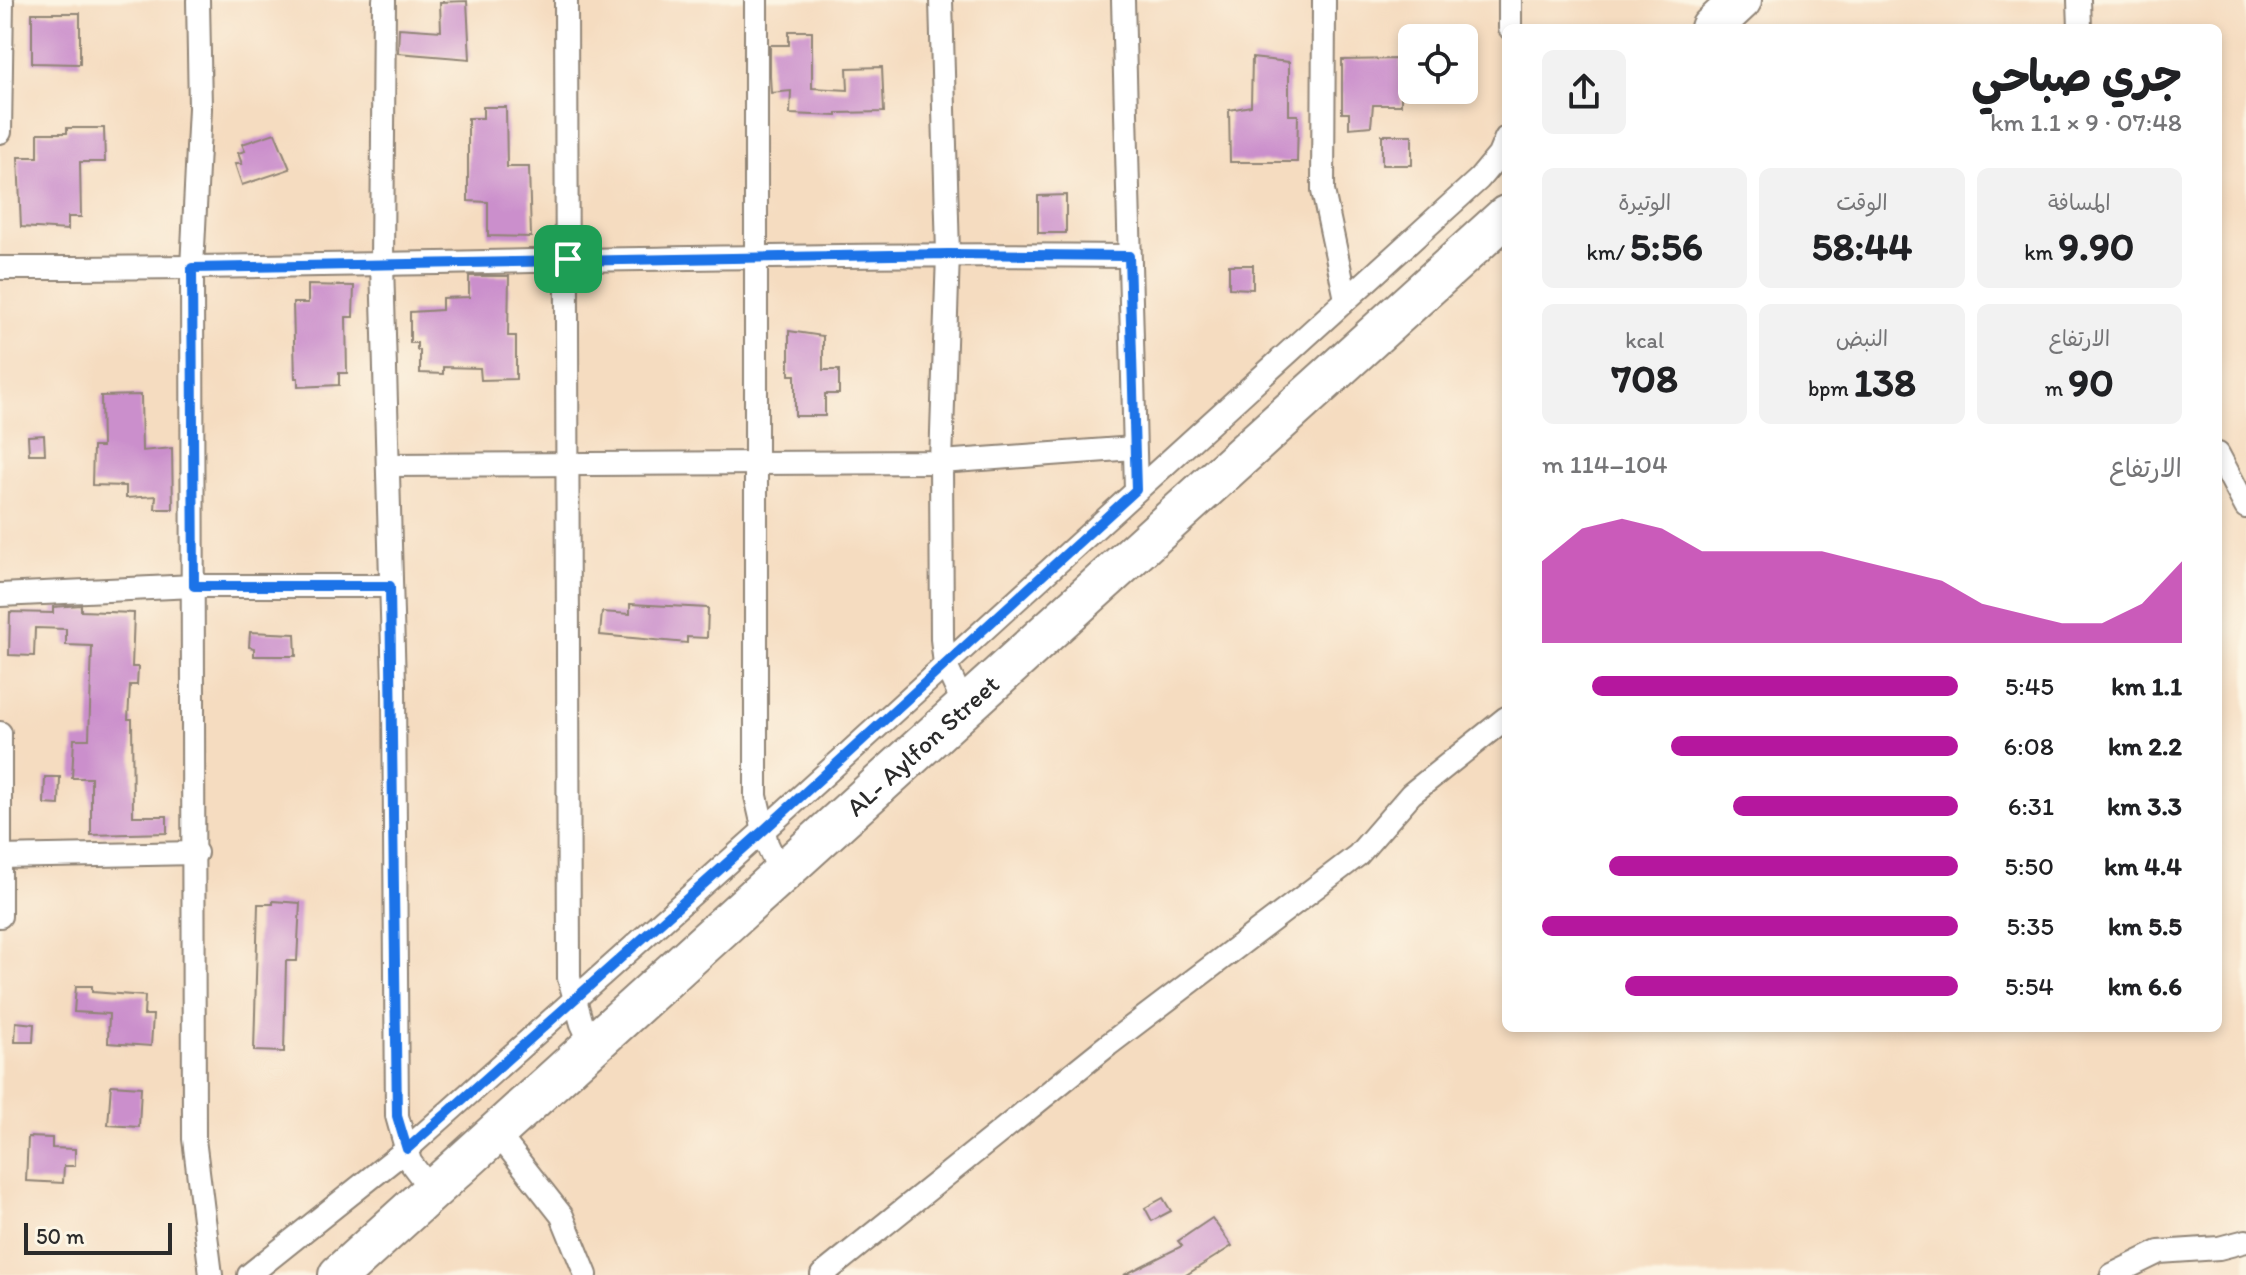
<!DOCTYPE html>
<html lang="ar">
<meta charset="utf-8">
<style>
:root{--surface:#fff;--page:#f2f2f2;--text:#202124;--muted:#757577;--accent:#b5179e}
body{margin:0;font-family:Itim,"Playpen Sans Arabic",sans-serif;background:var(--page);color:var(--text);direction:rtl;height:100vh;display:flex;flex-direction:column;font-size:30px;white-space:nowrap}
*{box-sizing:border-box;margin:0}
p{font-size:26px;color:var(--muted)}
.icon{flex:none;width:44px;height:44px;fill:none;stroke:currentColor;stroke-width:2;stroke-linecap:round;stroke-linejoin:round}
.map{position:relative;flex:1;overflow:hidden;direction:ltr}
.details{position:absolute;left:1502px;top:24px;width:720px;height:1008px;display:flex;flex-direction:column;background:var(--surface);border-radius:12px;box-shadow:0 4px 12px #0003;direction:rtl}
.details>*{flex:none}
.buttons{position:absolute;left:1398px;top:24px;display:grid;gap:16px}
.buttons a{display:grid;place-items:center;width:80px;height:80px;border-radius:12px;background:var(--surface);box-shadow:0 4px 12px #0003;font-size:40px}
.scale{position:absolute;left:24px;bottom:20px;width:148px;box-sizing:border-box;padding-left:8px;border:4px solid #2b2b2b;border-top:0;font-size:22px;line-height:28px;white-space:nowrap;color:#2b2b2b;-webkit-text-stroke:6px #fcf5e5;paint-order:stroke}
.pin{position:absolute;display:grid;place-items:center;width:68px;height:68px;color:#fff;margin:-34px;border-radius:16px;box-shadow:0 4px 12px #0006}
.round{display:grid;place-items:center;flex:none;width:84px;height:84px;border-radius:12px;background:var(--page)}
.headline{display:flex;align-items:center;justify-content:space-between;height:136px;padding:0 40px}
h1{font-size:44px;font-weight:700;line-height:60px}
.metrics{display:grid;grid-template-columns:repeat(3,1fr);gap:12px;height:136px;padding:8px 40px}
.metrics div{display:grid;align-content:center;border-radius:12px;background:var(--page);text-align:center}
.metrics b{font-size:40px;font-weight:700}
.metrics small{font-size:22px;font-weight:400}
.metrics p{font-size:22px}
.chart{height:224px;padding:16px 40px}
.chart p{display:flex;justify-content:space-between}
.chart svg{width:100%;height:144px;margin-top:8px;fill:var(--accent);opacity:.7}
ul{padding:0 40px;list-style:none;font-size:26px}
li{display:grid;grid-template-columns:128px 96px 1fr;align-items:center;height:60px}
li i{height:20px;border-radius:10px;background:var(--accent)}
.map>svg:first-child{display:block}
</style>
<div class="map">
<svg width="2246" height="1275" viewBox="0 0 2246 1275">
<rect width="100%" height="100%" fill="#fcf5e5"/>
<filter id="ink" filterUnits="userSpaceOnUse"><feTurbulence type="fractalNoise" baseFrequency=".0125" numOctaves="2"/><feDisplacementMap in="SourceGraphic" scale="16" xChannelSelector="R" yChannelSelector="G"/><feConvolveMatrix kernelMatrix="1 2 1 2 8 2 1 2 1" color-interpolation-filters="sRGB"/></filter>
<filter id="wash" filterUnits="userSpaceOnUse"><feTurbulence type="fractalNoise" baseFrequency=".006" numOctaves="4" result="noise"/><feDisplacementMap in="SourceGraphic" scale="32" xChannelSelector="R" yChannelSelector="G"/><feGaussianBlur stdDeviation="1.8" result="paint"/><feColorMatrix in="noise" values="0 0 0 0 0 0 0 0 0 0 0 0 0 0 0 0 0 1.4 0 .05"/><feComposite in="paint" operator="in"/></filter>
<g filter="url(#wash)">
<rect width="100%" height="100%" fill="#f5dcc0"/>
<g id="blocks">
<g fill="#cb8fcc">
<polygon points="467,1 470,59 398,53 399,28 441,31 440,2"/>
<polygon points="32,13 80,13 80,64 32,63"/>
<polygon points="789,31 812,31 812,88 848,90 847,68 882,67 884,112 837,113 837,116 790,114 791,91 771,93 770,76 770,45 789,45"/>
<polygon points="1252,58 1289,62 1289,115 1298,115 1297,162 1230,162 1229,110 1251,106"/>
<polygon points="1401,59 1401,105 1373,105 1371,126 1349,128 1349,113 1342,113 1342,60"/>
<polygon points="483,107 506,107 507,167 529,167 531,237 488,236 488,202 468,201 468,118 483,118"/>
<polygon points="67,128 104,128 105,162 80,162 81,217 68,217 68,230 21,227 18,157 38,157 38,133 67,133"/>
<polygon points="275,133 290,169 242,185 235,164 242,164 238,153 245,151 242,144"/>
<rect x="1382" y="135" width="30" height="30"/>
<polygon points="1066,195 1066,233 1038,233 1038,196"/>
<polygon points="1229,265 1253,265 1253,289 1229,288"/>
<polygon points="469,276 509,276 508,336 516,336 516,379 481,380 480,368 443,367 443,374 420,373 420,350 417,350 417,343 410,343 410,312 442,310 442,298 469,297"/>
<polygon points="308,285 354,286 353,317 346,317 347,373 339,373 339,385 298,387 298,378 295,378 293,303 308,303"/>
<polygon points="789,331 823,336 823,370 839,370 839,394 825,394 825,416 795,416 795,375 789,375"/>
<polygon points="141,395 142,451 172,448 173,509 155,509 156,496 126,498 126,486 92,485 93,447 102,447 101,396"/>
<polygon points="44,435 45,454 29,454 28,436"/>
<polygon points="630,604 708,608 707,638 687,637 687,643 600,635 602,612 630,614"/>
<polygon points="81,605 81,611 134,613 132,667 138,667 137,685 130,685 128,719 132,719 133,816 167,816 167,833 91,835 91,778 72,778 74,739 89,739 92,646 66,645 66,629 35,628 34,656 9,655 10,612 53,613 53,607"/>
<polygon points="250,632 295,634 296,656 254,656 254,648 249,647"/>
<polygon points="45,777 60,777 59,805 44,804"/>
<polygon points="273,901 300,903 297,961 286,961 284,1052 254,1051 258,904 273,904"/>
<polygon points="76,986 92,986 92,992 145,996 144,1015 153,1015 151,1046 108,1043 109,1014 74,1012"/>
<polygon points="16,1022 34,1024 33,1042 15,1042"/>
<polygon points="111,1085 141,1087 139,1127 108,1125"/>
<polygon points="28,1137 52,1138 52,1148 75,1149 75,1166 64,1166 63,1183 26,1181"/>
<polygon points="1163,1198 1171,1211 1152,1221 1145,1208"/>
<polygon points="1212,1218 1232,1246 1218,1255 1186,1275 1124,1275 1182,1246 1178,1241"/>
</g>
</g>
</g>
<g filter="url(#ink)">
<use href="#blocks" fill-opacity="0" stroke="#908476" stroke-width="2"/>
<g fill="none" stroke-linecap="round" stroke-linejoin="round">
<defs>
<g id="street">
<polyline points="198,0 200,108 192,268 194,1139 211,1275"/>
<polyline points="384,0 382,264 394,684 397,1116 410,1162 432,1191"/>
<polyline points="566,0 569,978 582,1024 592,1045"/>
<polyline points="756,0 756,796 767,844 781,874"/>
<polyline points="941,0 948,254 941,462 942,639 945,664 965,707"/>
<polyline points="1123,0 1136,490"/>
<polyline points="1324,0 1323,191 1346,299"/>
<polyline points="1510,0 1510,28"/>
<polyline points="2079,0 2080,28"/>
<polyline points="0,132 2,0"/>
<path d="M0 268C377 269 753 251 1129 256"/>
<polyline points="2218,454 2246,507"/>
<polyline points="388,465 941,462 1134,448"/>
<polyline points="0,595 194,586 390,586"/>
<polyline points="0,733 0,916"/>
<polyline points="0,857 196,853"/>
<polyline points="497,1133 562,1216 586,1275"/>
<polyline points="249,1275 407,1149 764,830 1479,179 1499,155 1506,138"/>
<polyline points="822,1275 1108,1045 1358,855 1411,794 1506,718"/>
<polyline points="2112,1275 2159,1252 2219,1248 2246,1241"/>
</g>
<g id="highway">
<polyline points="1711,28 1741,0"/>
<path id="s1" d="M339 1275 1506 216"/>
</g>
</defs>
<use href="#street" stroke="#908476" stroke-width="26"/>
<use href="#highway" stroke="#908476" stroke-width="44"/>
<use href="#street" stroke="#fff" stroke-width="22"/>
<use href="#highway" stroke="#fff" stroke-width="40"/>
</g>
</g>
<g fill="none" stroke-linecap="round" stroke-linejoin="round" filter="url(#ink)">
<defs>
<polygon id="route" points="948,254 1129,256 1136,490 764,830 407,1149 397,1116 390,586 194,586 192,268"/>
</defs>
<use href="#route" stroke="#fff" stroke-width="16"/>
<use href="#route" stroke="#1a73e8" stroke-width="10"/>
</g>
<g text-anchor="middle" stroke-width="8" stroke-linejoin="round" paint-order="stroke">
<g font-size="26" fill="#2b2b2b" stroke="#fcf5e5">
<text dy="9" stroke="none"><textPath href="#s1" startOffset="788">AL- Aylfon Street</textPath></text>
</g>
</g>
</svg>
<div class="buttons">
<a><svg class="icon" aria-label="locate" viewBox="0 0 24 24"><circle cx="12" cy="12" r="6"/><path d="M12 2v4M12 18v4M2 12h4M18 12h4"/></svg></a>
</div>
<div class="scale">50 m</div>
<div class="pin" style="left:568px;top:259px;background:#1e9e55"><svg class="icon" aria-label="arrive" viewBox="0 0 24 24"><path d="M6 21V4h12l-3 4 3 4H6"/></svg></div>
<section class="details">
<div class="headline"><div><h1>جري صباحي</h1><p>07:48 · 9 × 1.1 km</p></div><a class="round"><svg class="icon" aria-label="share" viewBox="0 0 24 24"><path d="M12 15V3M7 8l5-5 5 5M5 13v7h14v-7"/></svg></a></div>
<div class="metrics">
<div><p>المسافة</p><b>9.90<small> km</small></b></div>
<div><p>الوقت</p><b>58:44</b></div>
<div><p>الوتيرة</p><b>5:56<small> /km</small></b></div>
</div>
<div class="metrics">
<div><p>الارتفاع</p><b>90<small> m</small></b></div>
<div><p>النبض</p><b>138<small> bpm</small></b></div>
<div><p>kcal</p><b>708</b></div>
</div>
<div class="chart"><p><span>الارتفاع</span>104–114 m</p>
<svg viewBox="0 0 160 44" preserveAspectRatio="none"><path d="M0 44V19L10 9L20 6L30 9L40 16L50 16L60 16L70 16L80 19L90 22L100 25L110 32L120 35L130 38L140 38L150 32L160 19V44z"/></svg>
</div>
<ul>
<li><b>1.1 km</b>5:45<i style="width:88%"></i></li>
<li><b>2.2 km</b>6:08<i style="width:69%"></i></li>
<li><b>3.3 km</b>6:31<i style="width:54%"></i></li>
<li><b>4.4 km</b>5:50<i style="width:84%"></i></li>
<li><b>5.5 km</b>5:35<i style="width:100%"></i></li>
<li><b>6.6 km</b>5:54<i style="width:80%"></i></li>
</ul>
</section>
</div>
